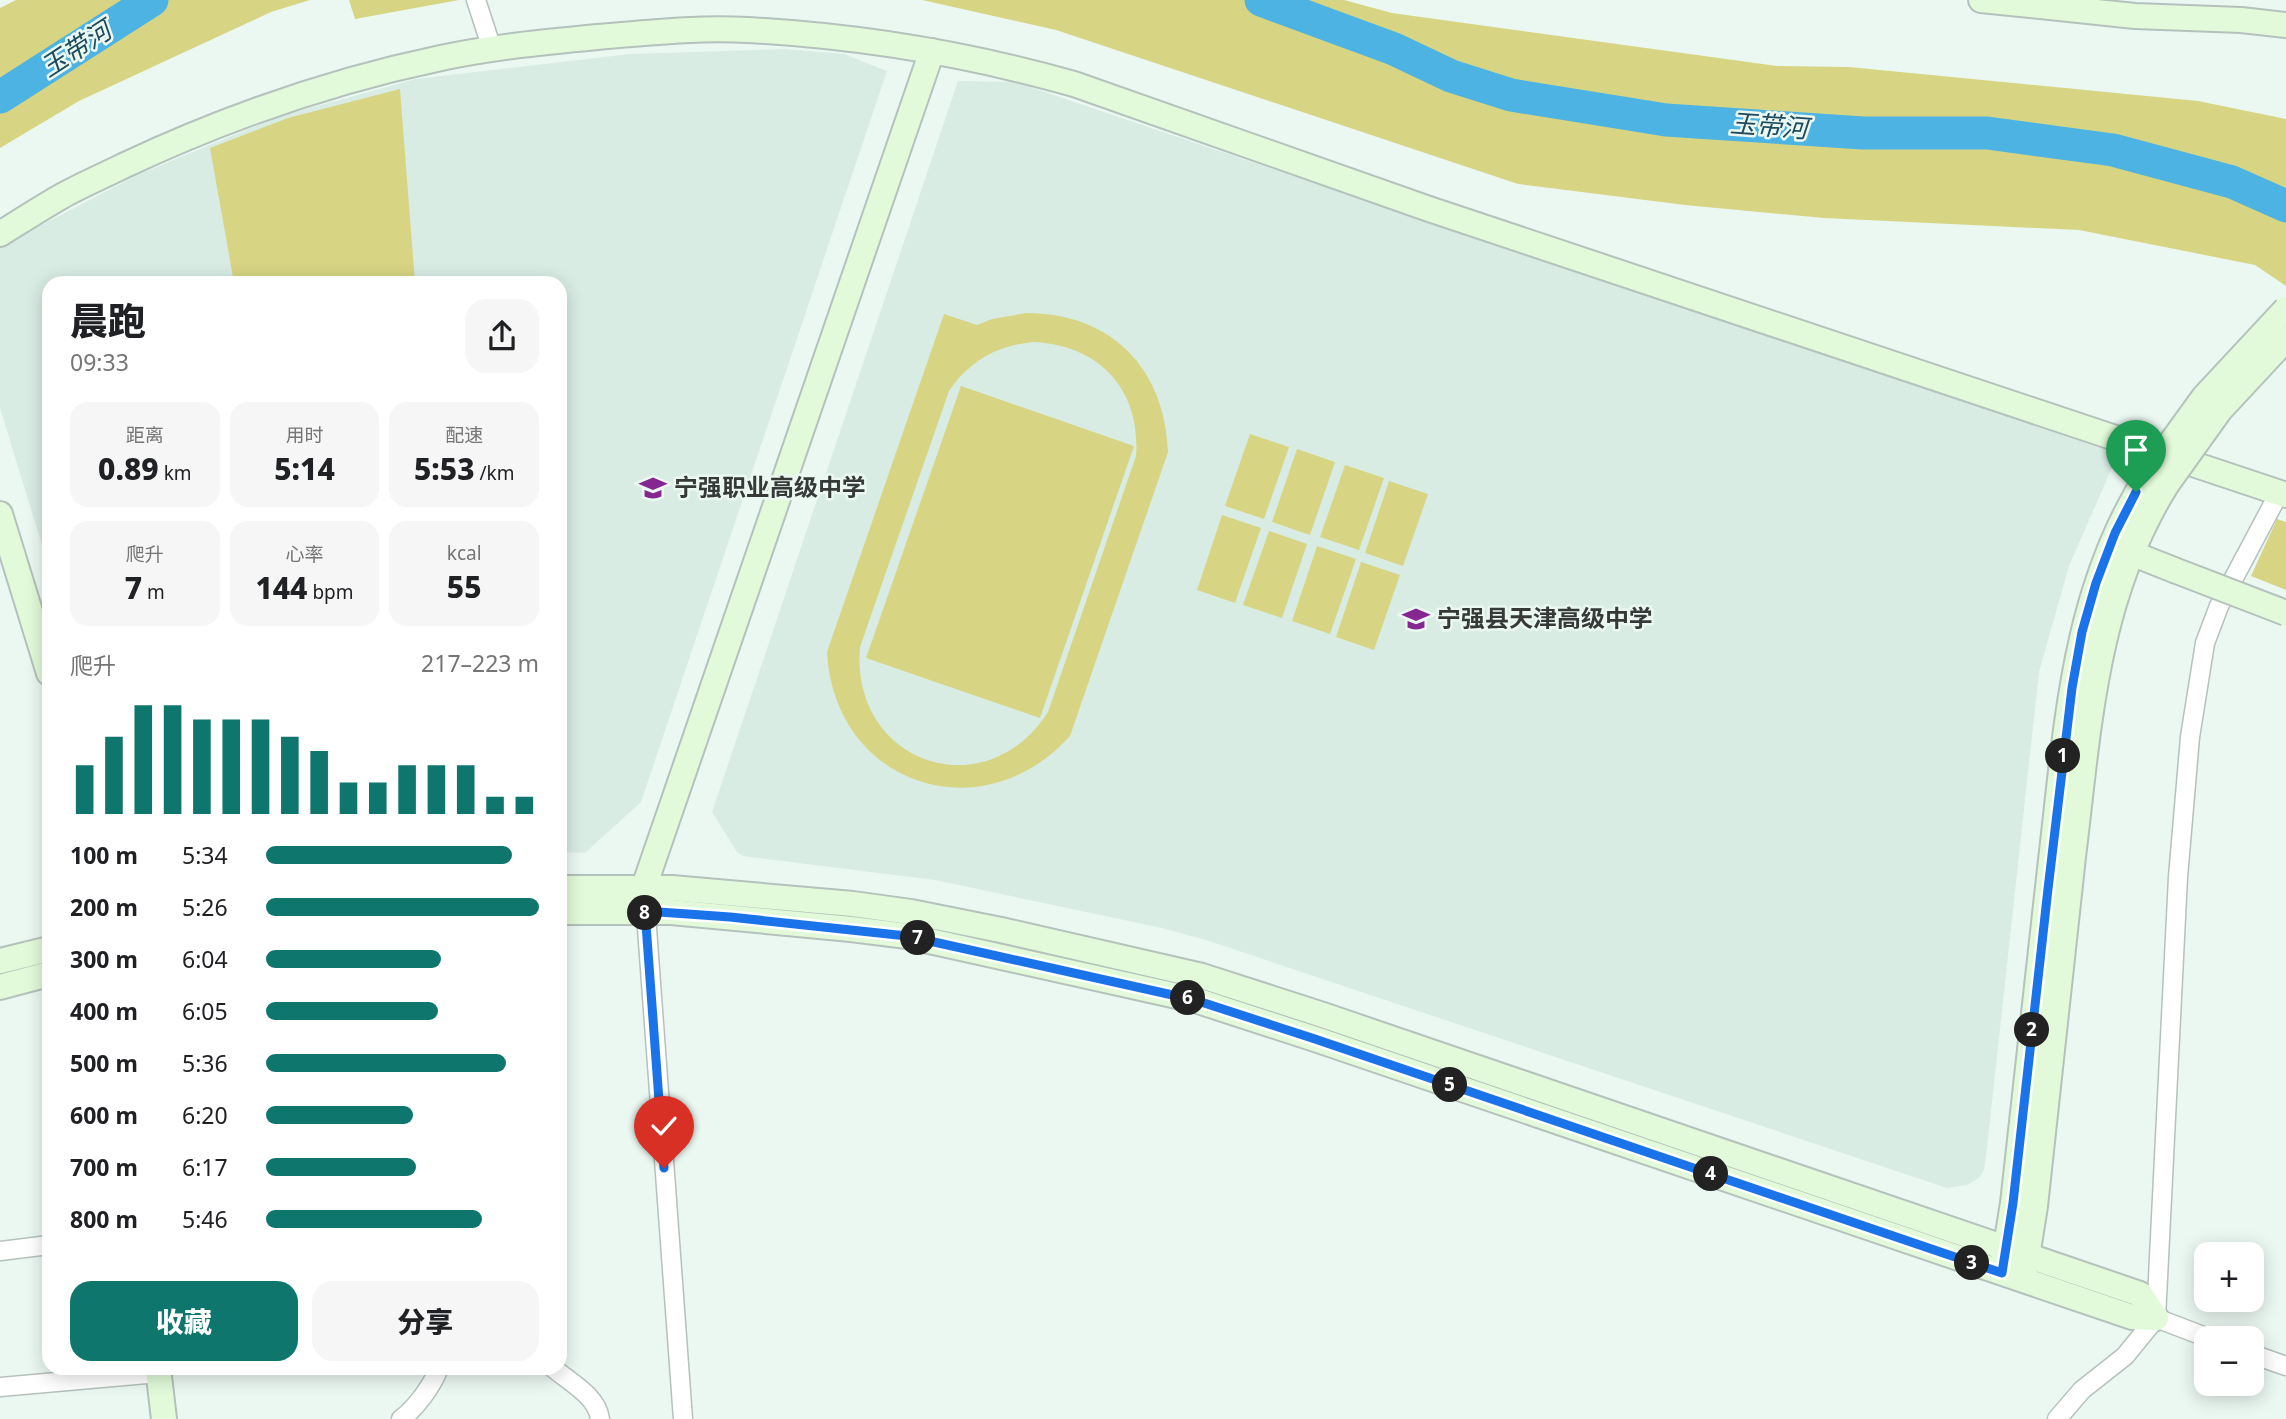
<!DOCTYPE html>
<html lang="zh">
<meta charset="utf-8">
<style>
:root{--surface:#fff;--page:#f6f6f6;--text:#202124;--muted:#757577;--accent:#0f766e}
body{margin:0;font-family:"Noto Sans","Noto Sans SC",sans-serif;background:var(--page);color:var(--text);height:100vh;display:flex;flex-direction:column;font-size:26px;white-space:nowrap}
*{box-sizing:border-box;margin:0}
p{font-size:23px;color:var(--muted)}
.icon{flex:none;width:38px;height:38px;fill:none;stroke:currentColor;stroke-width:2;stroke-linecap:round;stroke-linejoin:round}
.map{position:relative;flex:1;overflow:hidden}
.panel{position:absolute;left:42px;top:276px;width:525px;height:1099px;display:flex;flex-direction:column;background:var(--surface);border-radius:21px;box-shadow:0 4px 18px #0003}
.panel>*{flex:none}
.buttons{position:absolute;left:2194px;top:1242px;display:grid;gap:14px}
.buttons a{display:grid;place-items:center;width:70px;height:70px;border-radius:14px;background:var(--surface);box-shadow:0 4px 18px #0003;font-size:35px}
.pin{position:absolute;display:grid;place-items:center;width:60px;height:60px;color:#fff;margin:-72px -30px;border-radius:50% 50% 50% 0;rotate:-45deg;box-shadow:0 0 7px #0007}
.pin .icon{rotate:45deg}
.km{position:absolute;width:35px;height:35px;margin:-18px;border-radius:50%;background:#222;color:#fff;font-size:19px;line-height:35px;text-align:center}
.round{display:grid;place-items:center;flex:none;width:74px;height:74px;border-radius:21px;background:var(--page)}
.headline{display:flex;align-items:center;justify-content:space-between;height:119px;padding:0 28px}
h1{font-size:38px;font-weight:800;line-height:52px}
.stats{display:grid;grid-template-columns:repeat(3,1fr);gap:10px;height:119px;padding:7px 28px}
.stats div{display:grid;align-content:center;border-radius:18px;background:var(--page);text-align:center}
.stats b{font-size:30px;font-weight:800}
.stats small{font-size:19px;font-weight:400}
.stats p{font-size:19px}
.chart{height:196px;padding:14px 28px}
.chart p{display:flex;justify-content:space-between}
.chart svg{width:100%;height:126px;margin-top:7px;stroke:var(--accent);stroke-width:6}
.primary-button{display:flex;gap:14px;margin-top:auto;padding:14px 28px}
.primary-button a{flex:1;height:80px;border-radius:21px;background:var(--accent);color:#fff;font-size:28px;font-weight:800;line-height:80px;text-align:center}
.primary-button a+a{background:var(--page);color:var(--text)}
ul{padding:0 28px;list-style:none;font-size:23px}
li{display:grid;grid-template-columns:112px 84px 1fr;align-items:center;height:52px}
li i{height:18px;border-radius:9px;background:var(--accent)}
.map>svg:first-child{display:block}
</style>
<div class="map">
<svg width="2286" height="1419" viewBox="0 0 2286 1419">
<rect width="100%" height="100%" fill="#ebf8f2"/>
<g fill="#d8ece4">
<polygon points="785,49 844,54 887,71 641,802 585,853 560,852 560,284 49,284 49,568 0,408 0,247 135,176 277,117 416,79 630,54"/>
<polygon points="958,81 1015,82 2118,454 2069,566 2039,672 1987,1148 1984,1170 1979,1178 1967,1185 1947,1188 1206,940 1162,928 935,880 743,856 737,852 712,812"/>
</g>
<g fill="#d7d583" fill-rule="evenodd">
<polygon points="16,0 310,0 271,12 79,101 0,148 0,8"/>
<polygon points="349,0 459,0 355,19"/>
<polygon points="922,0 1344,0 1392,13 1777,66 1849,67 2198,101 2286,119 2286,286 2255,265 2079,230 1824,218 1685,205 1518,184 1056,30"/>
<polygon points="400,89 415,283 234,283 210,148 288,118"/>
<path d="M1026 313C1111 313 1165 368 1168 452L1070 736C982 834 834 785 827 652L944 314 977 325 992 319ZM1033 342C1099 345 1141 389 1136 456L1048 712C985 810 850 763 860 647L949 391C970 361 996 346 1033 342Z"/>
<polygon points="961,386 1134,446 1040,718 866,658"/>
<polygon points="1250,434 1289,447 1264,519 1225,506"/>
<polygon points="1297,449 1335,462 1310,535 1272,522"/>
<polygon points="1345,465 1384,478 1359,550 1320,537"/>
<polygon points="1389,481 1428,494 1403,566 1365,553"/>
<polygon points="1222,515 1261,528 1235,603 1197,590"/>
<polygon points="2277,519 2286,522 2286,590 2251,576"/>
<polygon points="1269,531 1307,544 1282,618 1243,605"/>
<polygon points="1317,546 1356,559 1330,634 1292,621"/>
<polygon points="1361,562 1400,575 1374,650 1336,637"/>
</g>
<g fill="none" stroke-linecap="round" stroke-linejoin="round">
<g stroke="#4cb3e2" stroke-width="33">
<polyline points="1261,0 1394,49 1451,76 1511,95 1666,120 1863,133 1987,133 2113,150 2232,182 2286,206"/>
<polyline points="0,97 152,0"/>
</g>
<defs>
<g id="street">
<polyline points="476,0 492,49"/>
<polyline points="645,901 683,1419"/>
<polyline points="0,1251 49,1245"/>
<polyline points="2156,1318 2211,1339"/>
<polyline points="2252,1354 2286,1366"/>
<path d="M553 1368C570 1382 597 1396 600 1419"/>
<polyline points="0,1387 158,1373"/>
<path d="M401 1419C416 1408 432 1386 439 1368"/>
<polyline points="2057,1419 2082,1390 2125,1356 2156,1318 2178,877 2190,737 2205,643 2219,606 2279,493"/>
</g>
<g id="secondary">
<polyline points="1981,0 2135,16 2241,20 2286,25"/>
<path d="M0 234C21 221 41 208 62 196 82 185 103 176 123 166 225 118 331 81 441 58 492 47 545 42 597 37 646 33 698 27 748 30 859 36 968 54 1074 84L1429 209 2286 495"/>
<polyline points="0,514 49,673"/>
<polyline points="2131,553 2174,570"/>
<polyline points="644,887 932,51"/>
<polyline points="560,888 672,888 853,904 911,912 1001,930 1202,976 1323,1015 2140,1294 2156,1318"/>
<polyline points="560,912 671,912 851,929 907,936 1195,1000 1315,1039 2132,1317 2156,1318"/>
<polyline points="0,961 49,949"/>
<polyline points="0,987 49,974"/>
<path d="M2003 1265 2013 1203C2026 1089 2038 974 2051 860 2067 724 2073 591 2149 473"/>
<path d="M2025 1269 2035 1206C2048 1090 2060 973 2073 857 2089 727 2095 599 2167 484"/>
<polyline points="158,1368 164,1419"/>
</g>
</defs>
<use href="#street" stroke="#b5c1bc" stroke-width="21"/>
<use href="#secondary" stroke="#b5c1bc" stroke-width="28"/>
<use href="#street" stroke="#fff" stroke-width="18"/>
<use href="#secondary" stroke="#e2fad9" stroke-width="24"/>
<defs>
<g id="secondary-bridge">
<polyline points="2149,473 2204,397 2286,309"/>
<polyline points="2167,484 2220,410 2286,339"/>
<polyline points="2174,570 2286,613"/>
</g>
</defs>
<use href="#secondary-bridge" stroke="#b5c1bc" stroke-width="28" stroke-linecap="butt"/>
<use href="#secondary-bridge" stroke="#e2fad9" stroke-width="24"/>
</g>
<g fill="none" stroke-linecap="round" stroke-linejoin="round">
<defs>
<polyline id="route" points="664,1168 645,911 730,917 907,936 1195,1000 1315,1039 2002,1273 2013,1203 2048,889 2072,688 2082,632 2096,583 2115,533 2136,492"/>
</defs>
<use href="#route" stroke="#fff" stroke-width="14"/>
<use href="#route" stroke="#1a73e8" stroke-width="9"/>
</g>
<defs>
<symbol id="school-bare" viewBox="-9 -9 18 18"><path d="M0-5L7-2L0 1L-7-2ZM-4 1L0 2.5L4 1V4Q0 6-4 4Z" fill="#862791" stroke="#ebf8f2" stroke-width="2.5" paint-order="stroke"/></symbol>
</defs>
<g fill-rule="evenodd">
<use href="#school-bare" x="634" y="469" width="38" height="38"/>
<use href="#school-bare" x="1397" y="600" width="38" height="38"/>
</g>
<g text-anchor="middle" stroke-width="5" stroke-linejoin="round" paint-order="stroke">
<g font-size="24" font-weight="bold" fill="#353a38" stroke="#ebf8f2" text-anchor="start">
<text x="674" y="496">宁强职业高级中学</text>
<text x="1437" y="627">宁强县天津高级中学</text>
</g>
<g font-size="26" font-style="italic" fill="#1e4a5d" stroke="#ebf8f2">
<text transform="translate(76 49) rotate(-33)" y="9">玉带河</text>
<text transform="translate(1769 126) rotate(4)" y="9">玉带河</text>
</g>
</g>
</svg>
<div class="buttons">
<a>+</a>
<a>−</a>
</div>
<div class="pin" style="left:2136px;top:492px;background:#1e9e55"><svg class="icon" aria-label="arrive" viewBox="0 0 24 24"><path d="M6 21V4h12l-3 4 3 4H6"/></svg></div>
<div class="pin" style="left:664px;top:1168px;background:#d93025"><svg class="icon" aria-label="check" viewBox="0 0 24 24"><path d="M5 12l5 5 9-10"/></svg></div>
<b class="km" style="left:2063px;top:756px">1</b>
<b class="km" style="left:2032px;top:1030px">2</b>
<b class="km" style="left:1972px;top:1263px">3</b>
<b class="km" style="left:1711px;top:1174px">4</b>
<b class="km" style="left:1450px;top:1085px">5</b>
<b class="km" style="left:1188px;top:998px">6</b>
<b class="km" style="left:918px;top:938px">7</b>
<b class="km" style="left:645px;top:913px">8</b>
<section class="panel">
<div class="headline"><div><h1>晨跑</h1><p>09:33</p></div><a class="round"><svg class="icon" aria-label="share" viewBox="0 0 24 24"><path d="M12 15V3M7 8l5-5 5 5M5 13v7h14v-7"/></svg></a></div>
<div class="stats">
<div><p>距离</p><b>0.89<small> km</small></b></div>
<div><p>用时</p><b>5:14</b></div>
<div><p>配速</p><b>5:53<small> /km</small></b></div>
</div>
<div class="stats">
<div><p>爬升</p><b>7<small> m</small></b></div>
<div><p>心率</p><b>144<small> bpm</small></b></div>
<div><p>kcal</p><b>55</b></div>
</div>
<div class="chart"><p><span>爬升</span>217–223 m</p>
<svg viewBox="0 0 160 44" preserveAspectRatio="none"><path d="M5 44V27M15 44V17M25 44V6M35 44V6M45 44V11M55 44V11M65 44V11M75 44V17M85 44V22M95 44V33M105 44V33M115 44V27M125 44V27M135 44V27M145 44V38M155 44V38"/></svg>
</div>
<ul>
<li><b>100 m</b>5:34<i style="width:90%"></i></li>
<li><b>200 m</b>5:26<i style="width:100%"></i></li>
<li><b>300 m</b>6:04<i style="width:64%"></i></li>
<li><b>400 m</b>6:05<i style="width:63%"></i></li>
<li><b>500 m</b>5:36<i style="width:88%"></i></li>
<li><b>600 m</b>6:20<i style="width:54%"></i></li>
<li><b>700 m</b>6:17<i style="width:55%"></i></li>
<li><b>800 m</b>5:46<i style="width:79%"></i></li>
</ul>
<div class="primary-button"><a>收藏</a><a>分享</a></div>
</section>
</div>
